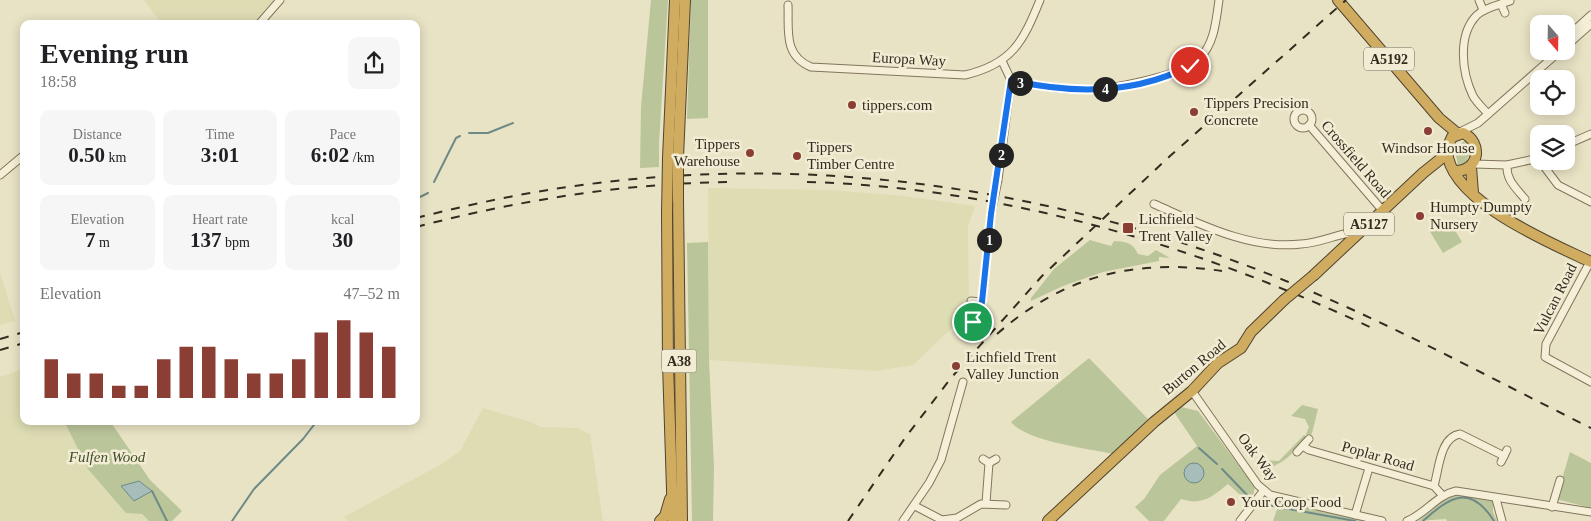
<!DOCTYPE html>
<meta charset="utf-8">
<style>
:root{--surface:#fff;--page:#f6f6f6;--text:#202124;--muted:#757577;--accent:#8a3e34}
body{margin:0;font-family:"Times New Roman",serif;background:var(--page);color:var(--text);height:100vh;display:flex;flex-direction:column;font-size:19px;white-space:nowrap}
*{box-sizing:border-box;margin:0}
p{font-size:16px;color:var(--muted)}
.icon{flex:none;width:28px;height:28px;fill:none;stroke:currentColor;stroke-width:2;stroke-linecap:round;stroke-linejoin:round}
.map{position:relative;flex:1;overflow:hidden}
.drawer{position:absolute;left:20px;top:20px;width:400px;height:405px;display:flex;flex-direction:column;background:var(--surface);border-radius:10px;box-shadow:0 2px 12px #0003}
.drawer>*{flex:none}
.needle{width:32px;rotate:160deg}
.controls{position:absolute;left:1530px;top:15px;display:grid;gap:10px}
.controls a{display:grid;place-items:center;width:45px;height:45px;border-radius:10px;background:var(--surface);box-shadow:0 2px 12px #0003;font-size:25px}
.pin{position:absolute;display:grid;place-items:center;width:42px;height:42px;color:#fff;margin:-21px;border:2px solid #fff;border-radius:50%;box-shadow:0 1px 5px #0007}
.km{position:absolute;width:25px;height:25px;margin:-12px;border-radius:50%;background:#222;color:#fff;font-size:14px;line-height:25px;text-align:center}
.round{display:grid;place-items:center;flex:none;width:52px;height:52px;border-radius:10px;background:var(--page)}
.headline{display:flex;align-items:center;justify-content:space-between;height:85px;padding:0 20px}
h1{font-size:28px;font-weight:800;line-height:38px}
.stats{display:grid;grid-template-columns:repeat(3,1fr);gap:8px;height:85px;padding:5px 20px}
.stats div{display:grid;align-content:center;border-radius:10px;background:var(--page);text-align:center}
.stats b{font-size:21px;font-weight:800}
.stats small{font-size:14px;font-weight:400}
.stats p{font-size:14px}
.chart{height:140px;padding:10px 20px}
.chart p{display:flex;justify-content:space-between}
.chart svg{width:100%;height:90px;margin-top:5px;stroke:var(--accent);stroke-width:6}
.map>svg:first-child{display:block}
</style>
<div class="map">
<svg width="1591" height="521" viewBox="0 0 1591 521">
<rect width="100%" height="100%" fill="#e9e3c5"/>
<g fill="#dddcb3">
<polygon points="144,0 274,0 253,24 162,24"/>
<polygon points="708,188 830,190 904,196 975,206 968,226 969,308 957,323 913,365 876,371 709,360"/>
<polygon points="0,272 15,321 0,325"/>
<polygon points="24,369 24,421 64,421 88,469 149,521 0,521 0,377"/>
<polygon points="483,408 531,422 540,427 577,428 590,434 603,521 347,521 344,517 440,465 460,451"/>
</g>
<g fill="#bbc59a">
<polygon points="651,0 668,0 659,143 659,167 640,168 641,107"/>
<polygon points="691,0 708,0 708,118 687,119"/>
<path d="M1465 140C1475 149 1468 155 1465 165L1458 166 1455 149Z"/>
<polygon points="1448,219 1462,242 1443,253 1429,230"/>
<path d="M1090 240 1111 246 1114 241C1127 242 1132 242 1138 254L1148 256 1156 250 1170 258 1159 257V261L1103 272 1063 286 1031 301V298L1054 269Z"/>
<polygon points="708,242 709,360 714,467 713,521 692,521 687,243"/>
<path d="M1089 358 1149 420 1113 454C1086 448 1027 442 1011 422Z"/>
<polygon points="1302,405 1318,409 1312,433 1309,437 1306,434 1309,427 1305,419 1291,416"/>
<path d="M1181 407 1198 411 1255 487 1253 495 1248 502 1228 484C1212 497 1202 506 1181 499L1164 521H1149L1135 507 1144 499 1160 475 1197 446 1174 412Z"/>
<polygon points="64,421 110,421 150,480 182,511 172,521 149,521 142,514 126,513 88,469"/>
<path d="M1304 435 1308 437C1294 451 1278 473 1256 467L1262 460 1279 461Z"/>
<polygon points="1570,452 1591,463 1591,508 1556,499"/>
<polygon points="1458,494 1490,499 1493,502 1493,512 1497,521 1447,521 1446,519 1418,521 1446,498"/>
<polygon points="1280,501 1365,521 1273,521"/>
</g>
<g fill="#a6bdb9" stroke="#6e8a86">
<circle cx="1194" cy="473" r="10"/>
<polygon points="139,481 152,491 134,501 121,486"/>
</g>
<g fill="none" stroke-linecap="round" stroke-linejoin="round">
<g stroke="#6e8a86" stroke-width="2">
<polyline points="469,133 488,133 513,123"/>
<polyline points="434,182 456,138 460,136"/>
<polyline points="416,199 428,193"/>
<polyline points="1199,448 1217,464"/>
<polyline points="1222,469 1248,496"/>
<polyline points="152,491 167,521"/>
<polyline points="1267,505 1355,521"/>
<polyline points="232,521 254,489 303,439 317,421"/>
<path d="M1423 521C1450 497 1470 483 1494 521"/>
</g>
<defs>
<g id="minor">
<polyline points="1479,0 1483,10"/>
<polyline points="1501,4 1505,13"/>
<path d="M788 5C789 30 783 55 811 67L965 75C1012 64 1023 42 1040 0"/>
<polyline points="259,24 280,0"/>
<polyline points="1572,41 1570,34 1591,15"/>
<polyline points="1566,46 1591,24"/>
<path d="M1011 80C1069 93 1101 93 1159 77 1173 73 1190 69 1200 58 1215 42 1216 20 1219 0"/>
<circle cx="1303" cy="119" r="9"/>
<path d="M1488 114C1483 108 1477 103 1473 96 1462 73 1457 35 1477 15 1486 7 1499 5 1510 1"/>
<polyline points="1309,125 1383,211"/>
<polyline points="1460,132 1478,123 1560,51"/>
<polyline points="1566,145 1591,134"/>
<polyline points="1540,161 1558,185 1591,202"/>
<polyline points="1474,164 1507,165 1539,158"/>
<path d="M1507 165C1506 180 1516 188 1525 199"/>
<polyline points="0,175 24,155"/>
<polyline points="998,180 1011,80 1002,61"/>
<path d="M1154 204C1200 224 1250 250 1301 244 1318 243 1333 236 1349 233L1355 237"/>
<polyline points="1590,262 1546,344 1545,357 1591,382"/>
<polyline points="971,301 982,302"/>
<path d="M962 332C972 323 978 316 982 302L991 214"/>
<polyline points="1192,391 1258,485 1270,495 1382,521"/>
<polyline points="1303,446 1309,450 1434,486 1443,496"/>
<polyline points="1297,452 1309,439"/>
<polyline points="983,459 989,463 996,459"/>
<polyline points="1501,462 1507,450"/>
<path d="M1434 486C1439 469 1440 437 1460 434L1504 456"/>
<polyline points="1496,499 1502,521"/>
<polyline points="986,503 989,463"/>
<polyline points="915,506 942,520 957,518 981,504 1006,505"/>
<polyline points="1552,507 1560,480"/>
<polyline points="1355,515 1369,468"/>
<polyline points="903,521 929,483 941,460 963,382"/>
<polyline points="1240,521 1264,490"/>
<path d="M1407 521C1425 514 1437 495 1456 491L1591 512"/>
</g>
<g id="highway">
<polyline points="1338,0 1439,118 1457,133"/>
<path d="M1447 150C1449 201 1551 243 1591 262"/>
<polyline points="678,157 685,0"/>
<polyline points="668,158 675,0"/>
<polyline points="1471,167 1473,193"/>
<polyline points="678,200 682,521"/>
<polyline points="667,213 668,364 673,521"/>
<path d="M1314 275 1423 173 1443 157 1452 137 1463 133C1483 142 1480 172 1454 171"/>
<polyline points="660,521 665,516 670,499"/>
<polyline points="1048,521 1154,422 1192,391 1218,363 1241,348 1251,332 1284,300"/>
</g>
</defs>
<use href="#minor" stroke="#82755d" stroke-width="9"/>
<use href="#highway" stroke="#504331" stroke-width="12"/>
<use href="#minor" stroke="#f5efd7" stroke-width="7"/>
<use href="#highway" stroke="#cfac5f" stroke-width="10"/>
<g stroke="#332c1f" stroke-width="2" stroke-dasharray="9 9" stroke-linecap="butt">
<path d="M807 182C1003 187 1198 246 1374 329"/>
<path d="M416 218C476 203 536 190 598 183 831 154 1069 192 1286 281 1390 323 1490 378 1591 428"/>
<path d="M416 227C520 200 625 183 732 182"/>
<path d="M997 334C1063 276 1135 258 1222 271"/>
<polyline points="0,339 24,332"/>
<polyline points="0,350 24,343"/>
<polyline points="848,521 905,438 951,378 1042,276 1170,156 1346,0"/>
</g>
<defs>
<polyline id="minor-bridge" points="991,214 998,180"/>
<g id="highway-bridge">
<polyline points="678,200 678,157"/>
<polyline points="667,213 668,158"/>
<polyline points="1284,300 1314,275"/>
</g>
</defs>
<use href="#minor-bridge" stroke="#82755d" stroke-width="9" stroke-linecap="butt"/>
<use href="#highway-bridge" stroke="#504331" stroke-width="12" stroke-linecap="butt"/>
<use href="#minor-bridge" stroke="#f5efd7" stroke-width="7"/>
<use href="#highway-bridge" stroke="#cfac5f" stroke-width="10"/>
</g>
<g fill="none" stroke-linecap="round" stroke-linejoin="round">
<defs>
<path id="route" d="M973 322 979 314 982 302 991 214 1011 80C1071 94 1133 95 1190 66"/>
</defs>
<use href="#route" stroke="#fff" stroke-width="10"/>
<use href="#route" stroke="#1a73e8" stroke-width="6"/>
</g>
<g fill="#8a3e34" stroke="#f1ecd3" stroke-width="2">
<circle cx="852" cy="105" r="5"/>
<circle cx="1194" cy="112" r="5"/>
<circle cx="1428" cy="131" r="5"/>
<circle cx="750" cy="153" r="5"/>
<circle cx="797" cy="156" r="5"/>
<circle cx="1420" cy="216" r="5"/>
<rect x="1122" y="222" width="12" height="12" rx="2.5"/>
<circle cx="956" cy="366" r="5"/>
<circle cx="1231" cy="502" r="5"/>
</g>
<g text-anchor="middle" stroke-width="5" stroke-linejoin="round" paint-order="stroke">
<g fill="#f1ecd3" stroke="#6c6655" stroke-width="1">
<rect x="1364" y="47.5" width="50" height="23" rx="4"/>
<rect x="1344" y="212.5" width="50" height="23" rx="4"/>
<rect x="661.5" y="349.5" width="35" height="23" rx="4"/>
</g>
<g font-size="14" font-weight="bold" fill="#332c1f">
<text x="1389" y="64">A5192</text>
<text x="1369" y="229">A5127</text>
<text x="679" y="366">A38</text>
</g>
<g font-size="15" fill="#332c1f" stroke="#f1ecd3">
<text transform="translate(909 59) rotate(3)" y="5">Europa Way</text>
<text transform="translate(1356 159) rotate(49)" y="5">Crossfield Road</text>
<text transform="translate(1555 299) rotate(-63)" y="5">Vulcan Road</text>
<text transform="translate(1194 367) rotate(-40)" y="5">Burton Road</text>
<text transform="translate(1378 456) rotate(16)" y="5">Poplar Road</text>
<text transform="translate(1258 457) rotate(53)" y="5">Oak Way</text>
</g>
<g font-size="15" fill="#332c1f" stroke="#f1ecd3" text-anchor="start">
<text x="1204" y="108">Tippers Precision<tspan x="1204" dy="17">Concrete</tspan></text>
<text x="862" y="110">tippers.com</text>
<text x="740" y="149" text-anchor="end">Tippers<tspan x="740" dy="17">Warehouse</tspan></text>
<text x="807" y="152">Tippers<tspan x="807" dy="17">Timber Centre</tspan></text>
<text x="1428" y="153" text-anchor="middle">Windsor House</text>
<text x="1430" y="212">Humpty Dumpty<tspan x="1430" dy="17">Nursery</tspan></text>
<text x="1139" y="224">Lichfield<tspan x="1139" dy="17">Trent Valley</tspan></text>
<text x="966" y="362">Lichfield Trent<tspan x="966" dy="17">Valley Junction</tspan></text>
<text x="1241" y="507">Your Coop Food</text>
</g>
<g font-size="15" font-style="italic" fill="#3f4d28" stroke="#f1ecd3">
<text x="107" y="462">Fulfen Wood</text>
</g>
</g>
</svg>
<div class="controls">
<a><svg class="needle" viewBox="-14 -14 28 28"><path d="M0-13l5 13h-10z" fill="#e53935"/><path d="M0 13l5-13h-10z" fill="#757577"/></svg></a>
<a><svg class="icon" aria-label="locate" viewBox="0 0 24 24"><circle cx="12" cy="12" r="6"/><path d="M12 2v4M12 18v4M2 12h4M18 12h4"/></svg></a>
<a><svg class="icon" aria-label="layers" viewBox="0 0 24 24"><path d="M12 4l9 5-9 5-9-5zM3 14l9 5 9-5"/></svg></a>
</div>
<div class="pin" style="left:973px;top:322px;background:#1e9e55"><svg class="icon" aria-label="arrive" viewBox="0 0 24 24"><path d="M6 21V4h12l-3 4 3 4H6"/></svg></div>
<div class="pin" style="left:1190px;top:66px;background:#d93025"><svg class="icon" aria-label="check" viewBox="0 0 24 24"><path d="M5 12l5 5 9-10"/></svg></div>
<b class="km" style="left:989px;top:240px">1</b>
<b class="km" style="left:1001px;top:155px">2</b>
<b class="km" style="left:1020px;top:83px">3</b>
<b class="km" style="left:1105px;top:89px">4</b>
<section class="drawer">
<div class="headline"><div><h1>Evening run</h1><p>18:58</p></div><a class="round"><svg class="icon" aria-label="share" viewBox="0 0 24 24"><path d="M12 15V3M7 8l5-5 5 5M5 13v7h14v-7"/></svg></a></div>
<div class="stats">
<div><p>Distance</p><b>0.50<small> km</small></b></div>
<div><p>Time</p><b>3:01</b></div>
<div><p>Pace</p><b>6:02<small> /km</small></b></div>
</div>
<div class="stats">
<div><p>Elevation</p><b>7<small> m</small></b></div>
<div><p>Heart rate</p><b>137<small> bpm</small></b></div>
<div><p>kcal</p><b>30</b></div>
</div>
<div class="chart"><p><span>Elevation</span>47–52 m</p>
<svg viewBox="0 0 160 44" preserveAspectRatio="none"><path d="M5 44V25M15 44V32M25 44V32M35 44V38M45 44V38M55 44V25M65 44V19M75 44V19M85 44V25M95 44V32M105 44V32M115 44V25M125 44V12M135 44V6M145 44V12M155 44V19"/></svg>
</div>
</section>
</div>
